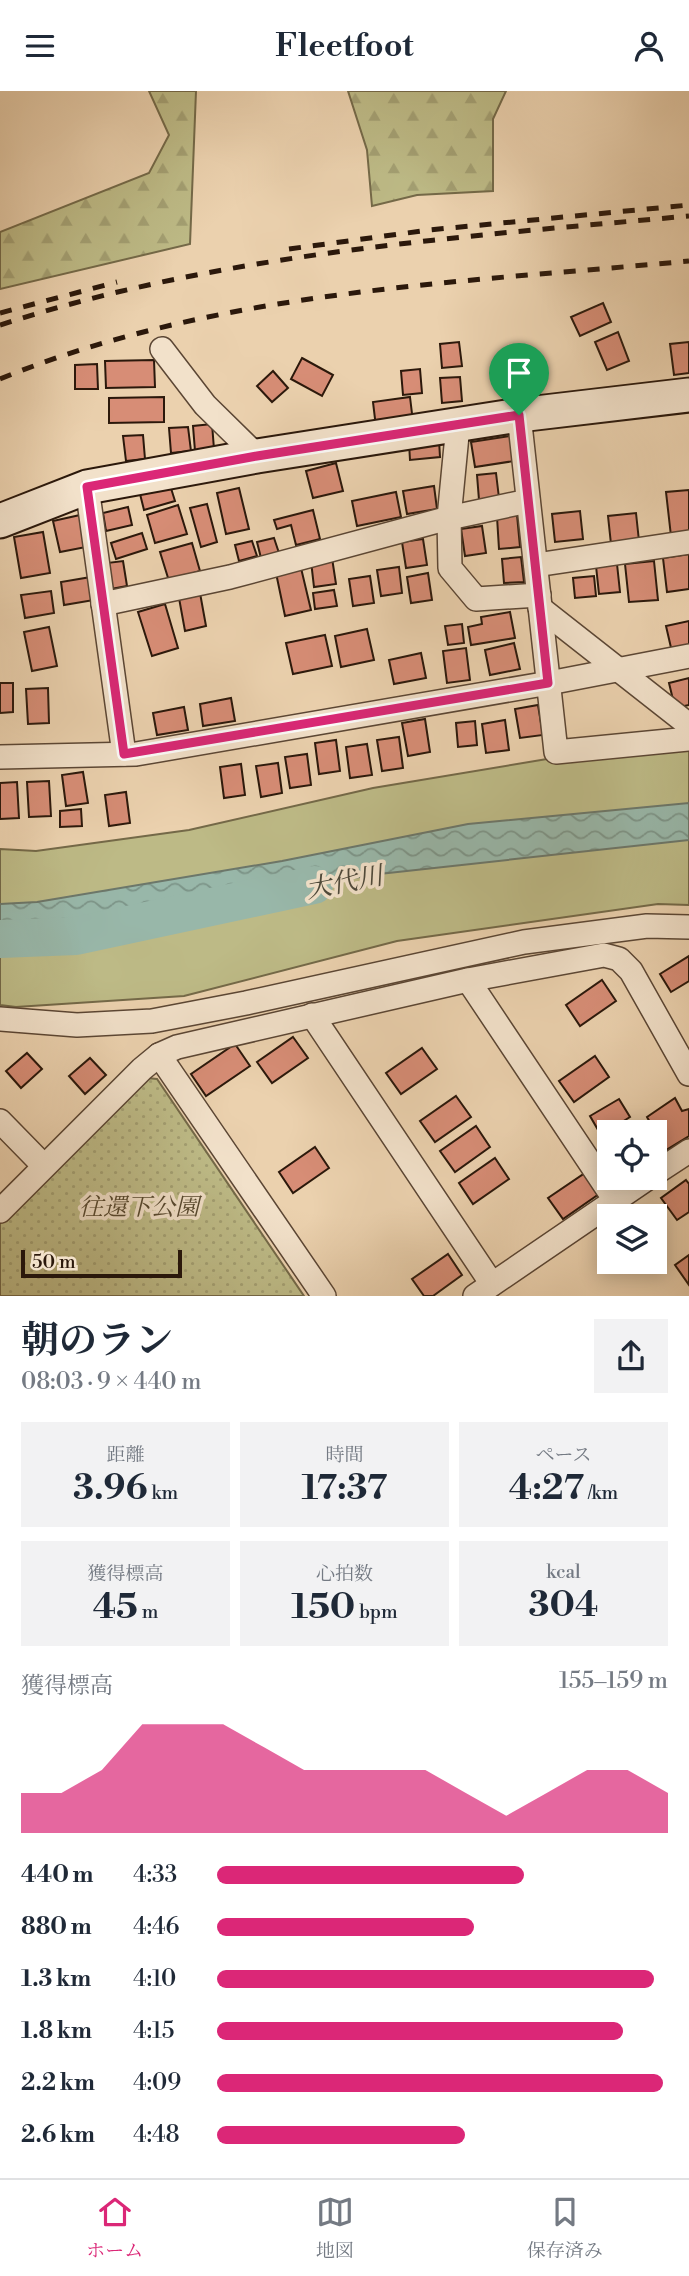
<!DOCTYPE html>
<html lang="ja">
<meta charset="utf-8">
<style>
:root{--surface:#fff;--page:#f2f2f3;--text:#1f2937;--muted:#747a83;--line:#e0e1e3;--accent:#db2777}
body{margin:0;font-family:"Libre Bodoni","Noto Serif JP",serif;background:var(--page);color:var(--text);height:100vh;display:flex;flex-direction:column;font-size:26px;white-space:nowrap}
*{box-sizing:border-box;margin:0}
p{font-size:23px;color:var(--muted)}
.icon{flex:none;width:38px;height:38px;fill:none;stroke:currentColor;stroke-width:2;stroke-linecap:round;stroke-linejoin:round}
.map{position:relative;height:1205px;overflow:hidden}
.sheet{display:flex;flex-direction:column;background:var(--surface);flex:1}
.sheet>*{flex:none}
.buttons{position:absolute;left:597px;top:1029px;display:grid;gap:14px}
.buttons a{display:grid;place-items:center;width:70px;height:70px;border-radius:0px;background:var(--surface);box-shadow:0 4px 18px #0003;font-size:35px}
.scale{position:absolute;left:21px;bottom:18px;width:161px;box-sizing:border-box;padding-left:7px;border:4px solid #2b180b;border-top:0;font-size:19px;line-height:24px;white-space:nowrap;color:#2b180b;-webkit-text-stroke:5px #f2e1ca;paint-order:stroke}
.pin{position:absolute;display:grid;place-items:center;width:60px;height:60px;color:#fff;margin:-72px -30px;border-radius:50% 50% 50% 0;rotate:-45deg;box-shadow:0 0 7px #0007}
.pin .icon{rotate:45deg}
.round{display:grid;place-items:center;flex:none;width:74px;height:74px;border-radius:0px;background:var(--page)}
.overview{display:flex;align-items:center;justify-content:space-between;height:119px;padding:0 21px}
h1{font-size:38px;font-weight:700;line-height:52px}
.stats{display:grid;grid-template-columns:repeat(3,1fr);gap:10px;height:119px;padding:7px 21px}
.stats div{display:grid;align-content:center;border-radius:0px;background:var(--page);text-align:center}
.stats b{font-size:35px;font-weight:700}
.stats small{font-size:19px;font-weight:400}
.stats p{font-size:19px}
.chart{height:196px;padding:14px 21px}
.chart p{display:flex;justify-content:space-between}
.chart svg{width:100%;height:126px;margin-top:7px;fill:var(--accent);opacity:.7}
ul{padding:0 21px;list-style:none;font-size:23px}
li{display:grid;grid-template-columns:112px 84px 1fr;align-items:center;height:52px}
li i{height:18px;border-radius:9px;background:var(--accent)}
header{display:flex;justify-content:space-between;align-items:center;height:91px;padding:0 21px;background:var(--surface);font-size:32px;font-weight:700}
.dock{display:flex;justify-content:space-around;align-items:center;height:98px;border-top:2px solid var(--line);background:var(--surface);font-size:19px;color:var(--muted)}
.dock a{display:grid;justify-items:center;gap:4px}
.dock .selected{color:var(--accent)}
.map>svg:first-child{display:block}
</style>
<header><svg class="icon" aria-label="menu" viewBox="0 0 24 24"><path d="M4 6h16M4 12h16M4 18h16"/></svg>Fleetfoot<svg class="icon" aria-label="person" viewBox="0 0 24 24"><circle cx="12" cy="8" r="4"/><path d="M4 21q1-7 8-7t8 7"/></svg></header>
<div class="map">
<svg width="689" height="1205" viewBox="0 0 689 1205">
<defs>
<pattern id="forest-firs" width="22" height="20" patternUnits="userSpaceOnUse" patternTransform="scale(1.75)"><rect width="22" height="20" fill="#bdba86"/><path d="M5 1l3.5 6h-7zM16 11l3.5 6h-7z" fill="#a39f72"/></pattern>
<pattern id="park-dots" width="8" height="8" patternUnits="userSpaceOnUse" patternTransform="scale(1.75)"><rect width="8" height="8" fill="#bdba86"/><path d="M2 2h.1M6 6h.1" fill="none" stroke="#a39f72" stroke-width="1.8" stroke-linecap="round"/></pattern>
<pattern id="water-waves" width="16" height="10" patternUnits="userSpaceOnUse" patternTransform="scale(1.75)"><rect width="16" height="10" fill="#98b7a9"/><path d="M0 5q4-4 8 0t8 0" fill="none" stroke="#7c9488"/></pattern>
</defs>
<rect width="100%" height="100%" fill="#ebd1ae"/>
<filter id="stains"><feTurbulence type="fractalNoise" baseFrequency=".00286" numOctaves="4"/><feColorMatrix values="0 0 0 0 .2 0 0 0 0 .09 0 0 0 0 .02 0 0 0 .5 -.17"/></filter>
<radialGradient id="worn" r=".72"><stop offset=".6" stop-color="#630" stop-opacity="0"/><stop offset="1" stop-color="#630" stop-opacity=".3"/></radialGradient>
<polygon fill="#bdba86" stroke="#746948" stroke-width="2" points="689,648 689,814 658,813 397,850 184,905 16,916 0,914 0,758 36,760 189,739 373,697 631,654"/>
<g fill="url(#forest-firs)" stroke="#746948" stroke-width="2">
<polygon points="149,0 196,0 190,153 0,198 0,141 149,82 169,44"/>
<polygon points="348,0 506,0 493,28 493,100 417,104 372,115 367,59"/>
</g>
<polygon fill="url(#park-dots)" stroke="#746948" stroke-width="2" points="147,987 157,988 304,1205 0,1205 0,1129"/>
<polygon fill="url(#water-waves)" stroke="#6c776a" stroke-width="2" points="689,712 689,749 370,784 0,854 0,813 37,811 282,770 468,733"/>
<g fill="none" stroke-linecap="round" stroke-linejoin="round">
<polyline stroke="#98b7a9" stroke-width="38" points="0,848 76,845 314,794"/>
</g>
<g fill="#d78d76" stroke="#2b180b" stroke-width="2">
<polygon points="603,212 611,231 580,245 571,226"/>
<polygon points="618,241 629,270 607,279 595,251"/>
<polygon points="459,251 462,275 442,277 440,253"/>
<polygon points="689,251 689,282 674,284 670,253"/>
<polygon points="302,267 333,284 322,305 291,288"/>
<polygon points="154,269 155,296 106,297 105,270"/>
<polygon points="97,273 98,298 75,298 75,274"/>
<polygon points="420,278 422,302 403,304 401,280"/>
<polygon points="273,280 288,297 272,311 257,295"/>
<polygon points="460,286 462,310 442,312 440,287"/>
<polygon points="164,306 164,331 109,332 109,307"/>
<polygon points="410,306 413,331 376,336 373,311"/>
<polygon points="212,333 214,358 195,360 193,335"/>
<polygon points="188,336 191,360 171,362 169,337"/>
<polygon points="143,344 145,368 126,370 123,345"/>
<polygon points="510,345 514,370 475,376 471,351"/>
<polygon points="439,349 440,366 410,369 409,352"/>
<polygon points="336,372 343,400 313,407 306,380"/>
<polygon points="496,382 499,407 479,409 477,384"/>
<polygon points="170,394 175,410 144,419 140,403"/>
<polygon points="434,395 437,418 407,423 403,400"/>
<polygon points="239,397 249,438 226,443 217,402"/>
<polygon points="689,399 689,443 671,445 666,401"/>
<polygon points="396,401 401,426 357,435 352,410"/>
<polygon points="207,413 217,451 201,456 190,417"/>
<polygon points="178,414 187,443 155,452 147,424"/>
<polygon points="128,416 132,434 106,440 103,422"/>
<polygon points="313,419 320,448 296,454 291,434 277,438 274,429"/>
<polygon points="580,420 583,448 555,451 552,423"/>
<polygon points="636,422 639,450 611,453 608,425"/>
<polygon points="80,424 86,456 60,461 53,430"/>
<polygon points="517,424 520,456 499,458 497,426"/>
<polygon points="482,435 486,462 465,465 461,438"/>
<polygon points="43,441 50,482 21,487 14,446"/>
<polygon points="142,442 147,458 116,468 111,452"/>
<polygon points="274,447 279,462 261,467 257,451"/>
<polygon points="423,448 427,474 406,477 402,451"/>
<polygon points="252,450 257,465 239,470 235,454"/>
<polygon points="192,452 200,480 169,490 160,461"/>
<polygon points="689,463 689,498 667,501 663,467"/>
<polygon points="521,466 524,491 504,492 502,468"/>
<polygon points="332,467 336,493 314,496 311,470"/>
<polygon points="123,470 127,495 111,498 107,472"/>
<polygon points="654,470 658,509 629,511 625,473"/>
<polygon points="617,473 620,501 599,503 596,475"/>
<polygon points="399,476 402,502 381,505 377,479"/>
<polygon points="301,477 311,519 285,525 276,482"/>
<polygon points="428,482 432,509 411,512 407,486"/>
<polygon points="370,485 374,512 353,515 349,488"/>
<polygon points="594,485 596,505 575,507 573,487"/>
<polygon points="91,486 94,509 64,514 61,491"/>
<polygon points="334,499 337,515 315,518 313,502"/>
<polygon points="51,500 54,522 25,527 21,504"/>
<polygon points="200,502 206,535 185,540 179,507"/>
<polygon points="165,513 178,557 152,565 138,521"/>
<polygon points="510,521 515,547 471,554 468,536 482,533 481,526"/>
<polygon points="689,530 689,558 672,561 666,535"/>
<polygon points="462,533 464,552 448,554 445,535"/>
<polygon points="49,536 57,575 32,580 24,541"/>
<polygon points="367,538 374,569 341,576 335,545"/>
<polygon points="325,544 332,575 293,583 286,552"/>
<polygon points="514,552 520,578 490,584 485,559"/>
<polygon points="466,557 470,589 447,592 443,560"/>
<polygon points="421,562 426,587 394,593 389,569"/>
<polygon points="689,587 689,614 675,617 669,592"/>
<polygon points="0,592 13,592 13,621 0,622"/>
<polygon points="48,597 49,632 28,633 26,598"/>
<polygon points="231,607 235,630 203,635 200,613"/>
<polygon points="538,614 543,644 520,647 515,618"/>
<polygon points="184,616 188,639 157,644 153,622"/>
<polygon points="425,628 430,661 408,665 402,632"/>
<polygon points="505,629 509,659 486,662 482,633"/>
<polygon points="475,630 477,654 458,656 456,632"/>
<polygon points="399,646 403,677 382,680 377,649"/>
<polygon points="336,649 340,680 319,683 315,652"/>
<polygon points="367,653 372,684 350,687 346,656"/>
<polygon points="307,663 311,694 290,697 285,666"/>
<polygon points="278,672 282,702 261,706 256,675"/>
<polygon points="241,673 245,704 224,707 220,676"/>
<polygon points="83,681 88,712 66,715 62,684"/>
<polygon points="49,690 51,725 29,726 27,691"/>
<polygon points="17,691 19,727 0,728 0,692"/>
<polygon points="126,701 130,732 109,735 105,704"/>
<polygon points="81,718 82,735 60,736 60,720"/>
<polygon points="689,865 689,890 671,901 660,883"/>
<polygon points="602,889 616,910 580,935 566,914"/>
<polygon points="293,946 308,967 272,992 257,971"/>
<polygon points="235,953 250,975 206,1005 191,983"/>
<polygon points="422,957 437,978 401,1003 386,982"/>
<polygon points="27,962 42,978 21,997 6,980"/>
<polygon points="595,965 609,986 574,1011 559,990"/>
<polygon points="90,967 106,984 85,1003 69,985"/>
<polygon points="456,1005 471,1026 435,1051 420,1030"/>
<polygon points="675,1007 682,1020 689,1018 689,1045 666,1059 647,1026"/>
<polygon points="619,1008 630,1026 601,1044 590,1025"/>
<polygon points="476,1035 490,1056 455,1081 440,1060"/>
<polygon points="315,1056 329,1077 293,1102 279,1081"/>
<polygon points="495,1067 509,1088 473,1113 459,1092"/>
<polygon points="585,1082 599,1103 563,1128 548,1107"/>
<polygon points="686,1089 689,1093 689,1121 677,1129 661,1107"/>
<polygon points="448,1163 462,1184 433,1205 424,1205 412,1188"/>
<polygon points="689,1164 689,1194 675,1174"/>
</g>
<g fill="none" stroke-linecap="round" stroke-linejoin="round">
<defs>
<g id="minor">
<polyline points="162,258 205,314 257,365"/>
<polyline points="519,324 556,661 689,648"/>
<polyline points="458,334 449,427 450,477 476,508 539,504"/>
<polyline points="87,396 124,663"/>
<polyline points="536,474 689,451"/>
<polyline points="103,513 230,486 449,427 528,410"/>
<polyline points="540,517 689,634"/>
<polyline points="0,666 136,663 549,592 689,565"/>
<polyline points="468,889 615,1109"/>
<polyline points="312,924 492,1193"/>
<polyline points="0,928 77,934 152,930 246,912 524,851 647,835 689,836"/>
<polyline points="159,964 324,1205"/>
<polyline points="0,1030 44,1075"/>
<polyline points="654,1083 689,1060"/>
<polyline points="0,1120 142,978 159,964 177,956 468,889 604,864 619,868 631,880 689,983"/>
<polyline points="475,1205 648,1087"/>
</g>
<polyline id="secondary" points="0,430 87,396 257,365 519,324 689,304"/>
</defs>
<use href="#minor" stroke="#5b4634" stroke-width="26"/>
<use href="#secondary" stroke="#2b180b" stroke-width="37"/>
<use href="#minor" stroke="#f2e1ca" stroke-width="23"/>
<use href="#secondary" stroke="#f2e1ca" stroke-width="33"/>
<g stroke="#2b180b" stroke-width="5" stroke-dasharray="12 12" stroke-linecap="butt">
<polyline points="289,158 429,139 689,114"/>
<polyline points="0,222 117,191"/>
<path d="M0 234C222 162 458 146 689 125"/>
<path d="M0 288C218 199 457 192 689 170"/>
</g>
</g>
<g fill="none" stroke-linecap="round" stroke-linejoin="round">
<defs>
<polygon id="route" points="519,324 548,592 124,663 87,396 257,365"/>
</defs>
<use href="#route" stroke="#fff" stroke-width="14"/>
<use href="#route" stroke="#db2777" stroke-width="9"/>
</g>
<g text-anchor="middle" stroke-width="7" stroke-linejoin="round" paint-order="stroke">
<g font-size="24" font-style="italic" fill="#574930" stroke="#f2e1ca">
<text x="139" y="1124">往還下公園</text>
</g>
<g font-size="26" font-style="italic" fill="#4c483a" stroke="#f2e1ca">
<text transform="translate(344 791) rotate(-11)" y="9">大代川</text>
</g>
</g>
<rect width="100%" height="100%" filter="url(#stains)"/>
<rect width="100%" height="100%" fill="url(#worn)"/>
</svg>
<div class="buttons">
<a><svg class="icon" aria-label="locate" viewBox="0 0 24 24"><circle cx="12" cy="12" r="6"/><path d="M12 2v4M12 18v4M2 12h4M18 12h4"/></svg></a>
<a><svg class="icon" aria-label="layers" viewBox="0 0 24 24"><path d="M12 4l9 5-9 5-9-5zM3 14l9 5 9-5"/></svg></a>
</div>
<div class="scale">50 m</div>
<div class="pin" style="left:519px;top:324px;background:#1e9e55"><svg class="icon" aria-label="arrive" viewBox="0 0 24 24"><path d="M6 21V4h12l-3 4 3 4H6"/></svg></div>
</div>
<section class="sheet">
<div class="overview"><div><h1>朝のラン</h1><p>08:03 · 9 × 440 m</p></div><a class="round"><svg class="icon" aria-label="share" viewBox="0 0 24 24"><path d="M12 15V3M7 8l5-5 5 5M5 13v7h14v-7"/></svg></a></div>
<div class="stats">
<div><p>距離</p><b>3.96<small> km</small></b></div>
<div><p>時間</p><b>17:37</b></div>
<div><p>ペース</p><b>4:27<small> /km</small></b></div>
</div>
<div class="stats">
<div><p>獲得標高</p><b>45<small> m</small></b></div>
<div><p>心拍数</p><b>150<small> bpm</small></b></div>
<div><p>kcal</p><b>304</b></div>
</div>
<div class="chart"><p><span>獲得標高</span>155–159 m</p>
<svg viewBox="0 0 160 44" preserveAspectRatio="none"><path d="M0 44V30L10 30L20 22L30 6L40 6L50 6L60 14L70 22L80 22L90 22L100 22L110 30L120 38L130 30L140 22L150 22L160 30V44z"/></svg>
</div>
<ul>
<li><b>440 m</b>4:33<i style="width:68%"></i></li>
<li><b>880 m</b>4:46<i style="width:57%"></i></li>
<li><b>1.3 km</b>4:10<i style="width:97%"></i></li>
<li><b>1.8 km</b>4:15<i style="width:90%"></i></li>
<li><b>2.2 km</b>4:09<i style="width:99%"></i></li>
<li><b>2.6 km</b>4:48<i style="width:55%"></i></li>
</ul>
</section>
<nav class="dock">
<a class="selected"><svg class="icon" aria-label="home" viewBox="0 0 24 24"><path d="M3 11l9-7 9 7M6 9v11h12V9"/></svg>ホーム</a>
<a><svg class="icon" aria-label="map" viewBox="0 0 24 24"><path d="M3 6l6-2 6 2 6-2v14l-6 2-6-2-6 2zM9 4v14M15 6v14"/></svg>地図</a>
<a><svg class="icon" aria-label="saved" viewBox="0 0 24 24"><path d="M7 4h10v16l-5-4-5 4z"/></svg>保存済み</a>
</nav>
